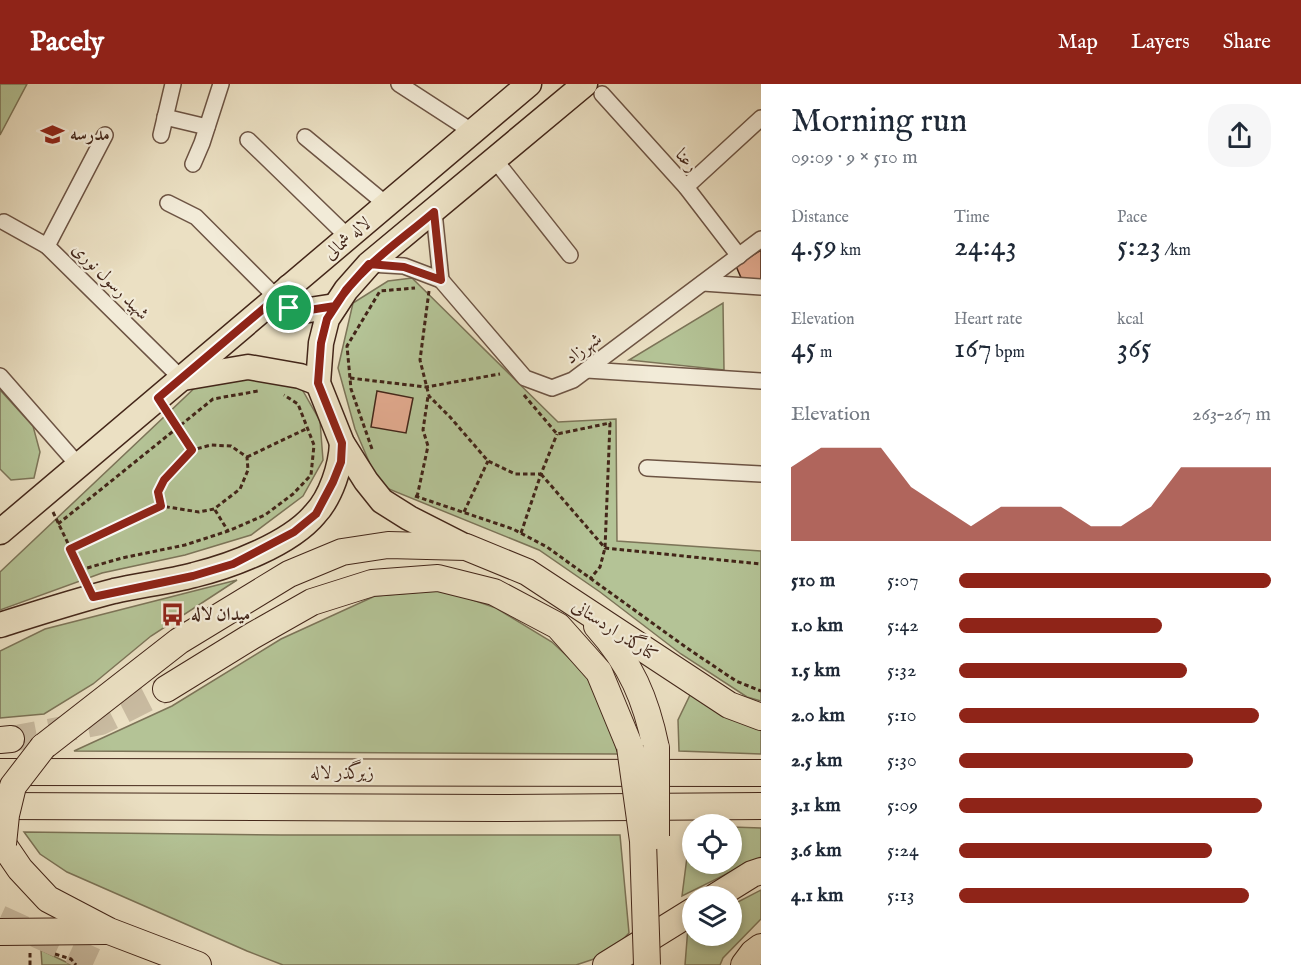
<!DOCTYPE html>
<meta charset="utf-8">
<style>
:root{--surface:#fff;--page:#f6f6f7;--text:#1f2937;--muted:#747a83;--accent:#8f2418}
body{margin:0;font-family:"IM FELL English",Amiri,serif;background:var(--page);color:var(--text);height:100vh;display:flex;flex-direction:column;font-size:22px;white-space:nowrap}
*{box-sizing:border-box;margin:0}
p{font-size:20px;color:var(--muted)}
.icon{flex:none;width:33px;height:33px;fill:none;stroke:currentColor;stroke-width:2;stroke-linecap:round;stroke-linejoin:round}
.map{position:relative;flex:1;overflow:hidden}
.side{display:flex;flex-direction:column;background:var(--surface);width:540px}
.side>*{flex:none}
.controls{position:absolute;left:682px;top:730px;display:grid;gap:12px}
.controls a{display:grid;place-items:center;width:60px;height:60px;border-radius:50%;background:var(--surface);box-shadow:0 3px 9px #0003;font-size:30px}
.pin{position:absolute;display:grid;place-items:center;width:51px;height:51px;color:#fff;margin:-26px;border:3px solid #fff;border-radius:50%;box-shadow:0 2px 6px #0007}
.round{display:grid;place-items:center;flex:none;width:63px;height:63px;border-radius:24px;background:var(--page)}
.overview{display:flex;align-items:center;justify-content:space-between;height:102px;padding:0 30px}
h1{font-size:33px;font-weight:600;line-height:45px}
.figures{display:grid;grid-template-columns:repeat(3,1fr);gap:9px;height:102px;padding:6px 30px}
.figures div{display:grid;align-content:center}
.figures b{font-size:30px;font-weight:600}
.figures small{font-size:16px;font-weight:400}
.figures p{font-size:16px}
.chart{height:168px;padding:12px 30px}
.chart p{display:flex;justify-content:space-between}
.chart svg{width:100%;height:108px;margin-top:6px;fill:var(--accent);opacity:.7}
ul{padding:0 30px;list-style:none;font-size:20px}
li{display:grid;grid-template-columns:96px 72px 1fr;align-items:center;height:45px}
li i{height:15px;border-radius:8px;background:var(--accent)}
header{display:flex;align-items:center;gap:36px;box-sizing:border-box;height:84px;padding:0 30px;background:var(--accent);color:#fff}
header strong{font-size:28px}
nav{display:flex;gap:33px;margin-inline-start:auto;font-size:21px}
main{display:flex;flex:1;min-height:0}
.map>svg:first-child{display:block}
</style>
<header>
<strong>Pacely</strong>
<nav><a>Map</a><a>Layers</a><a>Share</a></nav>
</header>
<main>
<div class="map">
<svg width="761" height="881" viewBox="0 0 761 881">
<rect width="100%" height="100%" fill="#ebe0c3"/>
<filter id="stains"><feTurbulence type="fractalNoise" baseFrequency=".00333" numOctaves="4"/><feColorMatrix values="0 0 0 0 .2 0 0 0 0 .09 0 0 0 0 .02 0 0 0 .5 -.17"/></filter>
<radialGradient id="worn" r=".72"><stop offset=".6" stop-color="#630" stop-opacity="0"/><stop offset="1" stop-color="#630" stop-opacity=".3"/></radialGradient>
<g fill="#b4c396" stroke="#7c7458" stroke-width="1.5">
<polygon points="0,0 27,0 0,51"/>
<polygon points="412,194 558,338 616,335 617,457 761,467 761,617 747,613 681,570 600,508 539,466 379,401 355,345 338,284 353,219 388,197"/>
<polygon points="723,219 724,286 629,276"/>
<polygon points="241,294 299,300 320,337 323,376 303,412 251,451 185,471 102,489 0,526 0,488 201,298"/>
<polygon points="0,306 33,342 40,368 34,394 11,396 0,385"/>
<polygon points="237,496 151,552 93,600 44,630 0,634 0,567 45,545"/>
<polygon points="444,506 496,524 552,558 585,589 607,634 618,670 74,667 172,622 281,555 375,512"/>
<polygon points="691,609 761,644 761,670 679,667 678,636"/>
<polygon points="691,742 693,742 693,780 732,780 732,743 761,744 761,773 682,812"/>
<polygon points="24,748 281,751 620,751 629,849 609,870 576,881 283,881 247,867 67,788 40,770"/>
<polygon points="761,806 761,835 723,874 720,881 685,881 688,843 693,841 693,852 732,852 732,821"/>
<polygon points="41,866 72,881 42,881"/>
</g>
<g fill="#e2aa8f" stroke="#432619" stroke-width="1.5">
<polygon points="761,166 761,197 742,196 736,182"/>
<polygon points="377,307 413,314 406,349 371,343"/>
</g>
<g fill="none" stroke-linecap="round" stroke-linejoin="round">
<g stroke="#c9bba1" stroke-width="26" stroke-dasharray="26 13" stroke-linecap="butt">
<polyline points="11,655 101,638 166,605"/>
<polyline points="0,834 103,881"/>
</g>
<defs>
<g id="minor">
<polyline points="399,0 473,48"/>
<polyline points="602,10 686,103 739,172"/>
<polyline points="165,33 207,43"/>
<polyline points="161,51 173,0"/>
<polyline points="305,53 387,121"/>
<polyline points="248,56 348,153"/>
<polyline points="495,76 570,171"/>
<polyline points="193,80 202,59 221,0"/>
<polyline points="686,103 761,34"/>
<polyline points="168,119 196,133 277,214"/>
<polyline points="4,138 47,162 181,294"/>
<polyline points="47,162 105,51"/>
<polyline points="369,180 404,182 441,196 434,128"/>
<polyline points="441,196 525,294 552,304 573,296 761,155"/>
<polyline points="703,199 761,203"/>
<polyline points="587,286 761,297"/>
<polyline points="0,292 79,382"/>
<polyline points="647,384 761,390"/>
</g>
<g id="primary">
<polyline points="289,203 286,216 289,224 303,227 335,222"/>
<polyline points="183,294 248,283 300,292 318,299"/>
<polyline points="0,448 529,0"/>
<polyline points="466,463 409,434 382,417 366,397 342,359 318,299 321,259 327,235 346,206 369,180 585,0"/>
<path d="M0 541C38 529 75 517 114 507 140 501 168 498 194 491 231 482 290 460 315 430 331 413 341 382 342 359"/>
</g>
<g id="trunk">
<path d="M597 542C631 580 646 615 656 664"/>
<polyline points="166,605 252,552 312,518 372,499 438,494 494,508 558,542 599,588 630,663"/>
<polyline points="0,656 11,655"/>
<polyline points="43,663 179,557 289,490 342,468 388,461 466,463 527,488 729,621 761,633"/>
<polyline points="0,688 761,689"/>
<polyline points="0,722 497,724 761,722"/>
<polyline points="3,760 20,785 48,815 109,847 198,881"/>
<polyline points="715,813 752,790 761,787"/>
<polyline points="0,848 105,847"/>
<polyline points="606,881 693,827"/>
<polyline points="744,881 753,869 761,863"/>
</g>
</defs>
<use href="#minor" stroke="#6d5444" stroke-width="18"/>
<use href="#primary" stroke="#432619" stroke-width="27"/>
<use href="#trunk" stroke="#432619" stroke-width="28"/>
<g stroke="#432619" stroke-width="3" stroke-dasharray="4.5 3" stroke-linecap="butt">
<polyline points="429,207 420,276 429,312 450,333 488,377 515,390 541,390 557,350"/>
<polyline points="350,294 426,303 500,290"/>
<polyline points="524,311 557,350 610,339 605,464 600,483 590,495"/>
<polyline points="169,331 192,365"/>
<polyline points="372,365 351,305 347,262 380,207 415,204"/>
<polyline points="247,373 308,344"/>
<polyline points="541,390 605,464 761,480"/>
<polyline points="415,412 513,445 547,463 687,564 736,597 761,607"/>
<polyline points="417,413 428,362 423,346 428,312"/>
<polyline points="215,426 228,447"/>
<polyline points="53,428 85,495"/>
<polyline points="464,428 488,377"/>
<polyline points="58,440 213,315 258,307"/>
<polyline points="521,449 541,390"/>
<polyline points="70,465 161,422 199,428 214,425 240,405 248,386 247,373 231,362 211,361 192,366 164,396 158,408 161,422"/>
<polyline points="80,486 122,474 185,461 228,447 265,431 293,410 311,391 314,361 298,320 284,311"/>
<polyline points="55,870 71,875 76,881"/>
<polyline points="30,881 30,868"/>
</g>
<use href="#minor" stroke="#f2ebd8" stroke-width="15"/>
<use href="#primary" stroke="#ebe0c3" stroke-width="24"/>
<use href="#trunk" stroke="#ebe0c3" stroke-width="26"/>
<defs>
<g id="trunk-bridge">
<polyline points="630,663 643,757 647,881"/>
<polyline points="656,752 656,664"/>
<polyline points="3,760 6,731 13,702 43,663"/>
</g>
</defs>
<use href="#trunk-bridge" stroke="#432619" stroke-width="28" stroke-linecap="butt"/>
<use href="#trunk-bridge" stroke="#ebe0c3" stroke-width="26"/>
</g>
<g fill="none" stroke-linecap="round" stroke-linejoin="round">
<defs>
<path id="route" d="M289 224 286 216 289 203 158 314 192 366 164 396 158 408 161 422 70 465 93 513 193 492 233 480 294 448 316 430 333 398 341 378 342 359 318 299 321 259 327 235 346 206 369 180 404 183 441 196 434 128C399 158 360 183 335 222L303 227 289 224"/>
</defs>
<use href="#route" stroke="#fff" stroke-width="12"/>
<use href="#route" stroke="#8f2418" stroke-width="8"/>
</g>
<defs>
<symbol id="school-bare" viewBox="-9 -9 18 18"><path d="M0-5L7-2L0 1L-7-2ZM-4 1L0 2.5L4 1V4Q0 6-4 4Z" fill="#8f2418" stroke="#f2ebd8" stroke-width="2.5" paint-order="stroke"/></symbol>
<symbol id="bus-bare" viewBox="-9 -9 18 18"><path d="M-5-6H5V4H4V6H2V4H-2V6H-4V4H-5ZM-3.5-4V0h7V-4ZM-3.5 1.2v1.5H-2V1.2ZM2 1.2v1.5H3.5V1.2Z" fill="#8f2418" stroke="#f2ebd8" stroke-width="2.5" paint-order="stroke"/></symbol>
</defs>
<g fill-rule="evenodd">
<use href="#school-bare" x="36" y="34" width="33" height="33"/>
<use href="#bus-bare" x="156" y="514" width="33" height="33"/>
</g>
<g text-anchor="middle" stroke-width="4.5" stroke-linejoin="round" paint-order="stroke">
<g font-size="18" font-weight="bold" fill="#432619" stroke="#f2ebd8" text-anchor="start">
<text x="70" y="56">مدرسه</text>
<text x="191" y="536">میدان لاله</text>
</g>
<g font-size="18" fill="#432619" stroke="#f2ebd8">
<text transform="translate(687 76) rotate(48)" y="6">رعنا</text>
<text transform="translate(347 154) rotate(-40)" y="6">لاله شمالی</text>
<text transform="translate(111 197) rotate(45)" y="6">شهید رسول نوری</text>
<text transform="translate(583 264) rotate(-36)" y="6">شهرزاد</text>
<text transform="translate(615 546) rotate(33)" y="6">کنارگذر اردستانی</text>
<text x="342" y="694">زیرگذر لاله</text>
</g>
</g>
<rect width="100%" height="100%" filter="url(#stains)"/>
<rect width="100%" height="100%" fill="url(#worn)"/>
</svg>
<div class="controls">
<a><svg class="icon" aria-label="locate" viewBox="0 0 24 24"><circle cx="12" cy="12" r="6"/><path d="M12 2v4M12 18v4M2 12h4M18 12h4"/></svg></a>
<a><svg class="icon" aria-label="layers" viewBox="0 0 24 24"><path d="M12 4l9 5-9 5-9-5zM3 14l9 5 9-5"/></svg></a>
</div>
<div class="pin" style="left:289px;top:224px;background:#1e9e55"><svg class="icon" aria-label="arrive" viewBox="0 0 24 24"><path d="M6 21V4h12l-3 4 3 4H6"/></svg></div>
</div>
<section class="side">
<div class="overview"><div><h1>Morning run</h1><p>09:09 · 9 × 510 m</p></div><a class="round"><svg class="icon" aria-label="share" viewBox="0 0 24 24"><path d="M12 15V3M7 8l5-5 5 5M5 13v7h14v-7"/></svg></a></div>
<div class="figures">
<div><p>Distance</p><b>4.59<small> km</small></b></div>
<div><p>Time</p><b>24:43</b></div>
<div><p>Pace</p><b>5:23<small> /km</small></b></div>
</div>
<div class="figures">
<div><p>Elevation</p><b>45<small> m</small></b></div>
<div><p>Heart rate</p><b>167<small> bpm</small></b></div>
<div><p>kcal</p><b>365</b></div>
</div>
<div class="chart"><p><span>Elevation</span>263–267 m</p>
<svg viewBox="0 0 160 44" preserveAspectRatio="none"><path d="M0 44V14L10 6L20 6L30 6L40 22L50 30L60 38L70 30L80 30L90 30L100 38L110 38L120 30L130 14L140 14L150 14L160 14V44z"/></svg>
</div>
<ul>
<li><b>510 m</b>5:07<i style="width:100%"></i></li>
<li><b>1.0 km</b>5:42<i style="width:65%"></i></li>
<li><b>1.5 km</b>5:32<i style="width:73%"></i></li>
<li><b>2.0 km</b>5:10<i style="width:96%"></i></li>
<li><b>2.5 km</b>5:30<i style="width:75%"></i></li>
<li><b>3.1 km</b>5:09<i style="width:97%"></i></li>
<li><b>3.6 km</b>5:24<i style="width:81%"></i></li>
<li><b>4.1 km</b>5:13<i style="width:93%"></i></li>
</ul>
</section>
</main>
